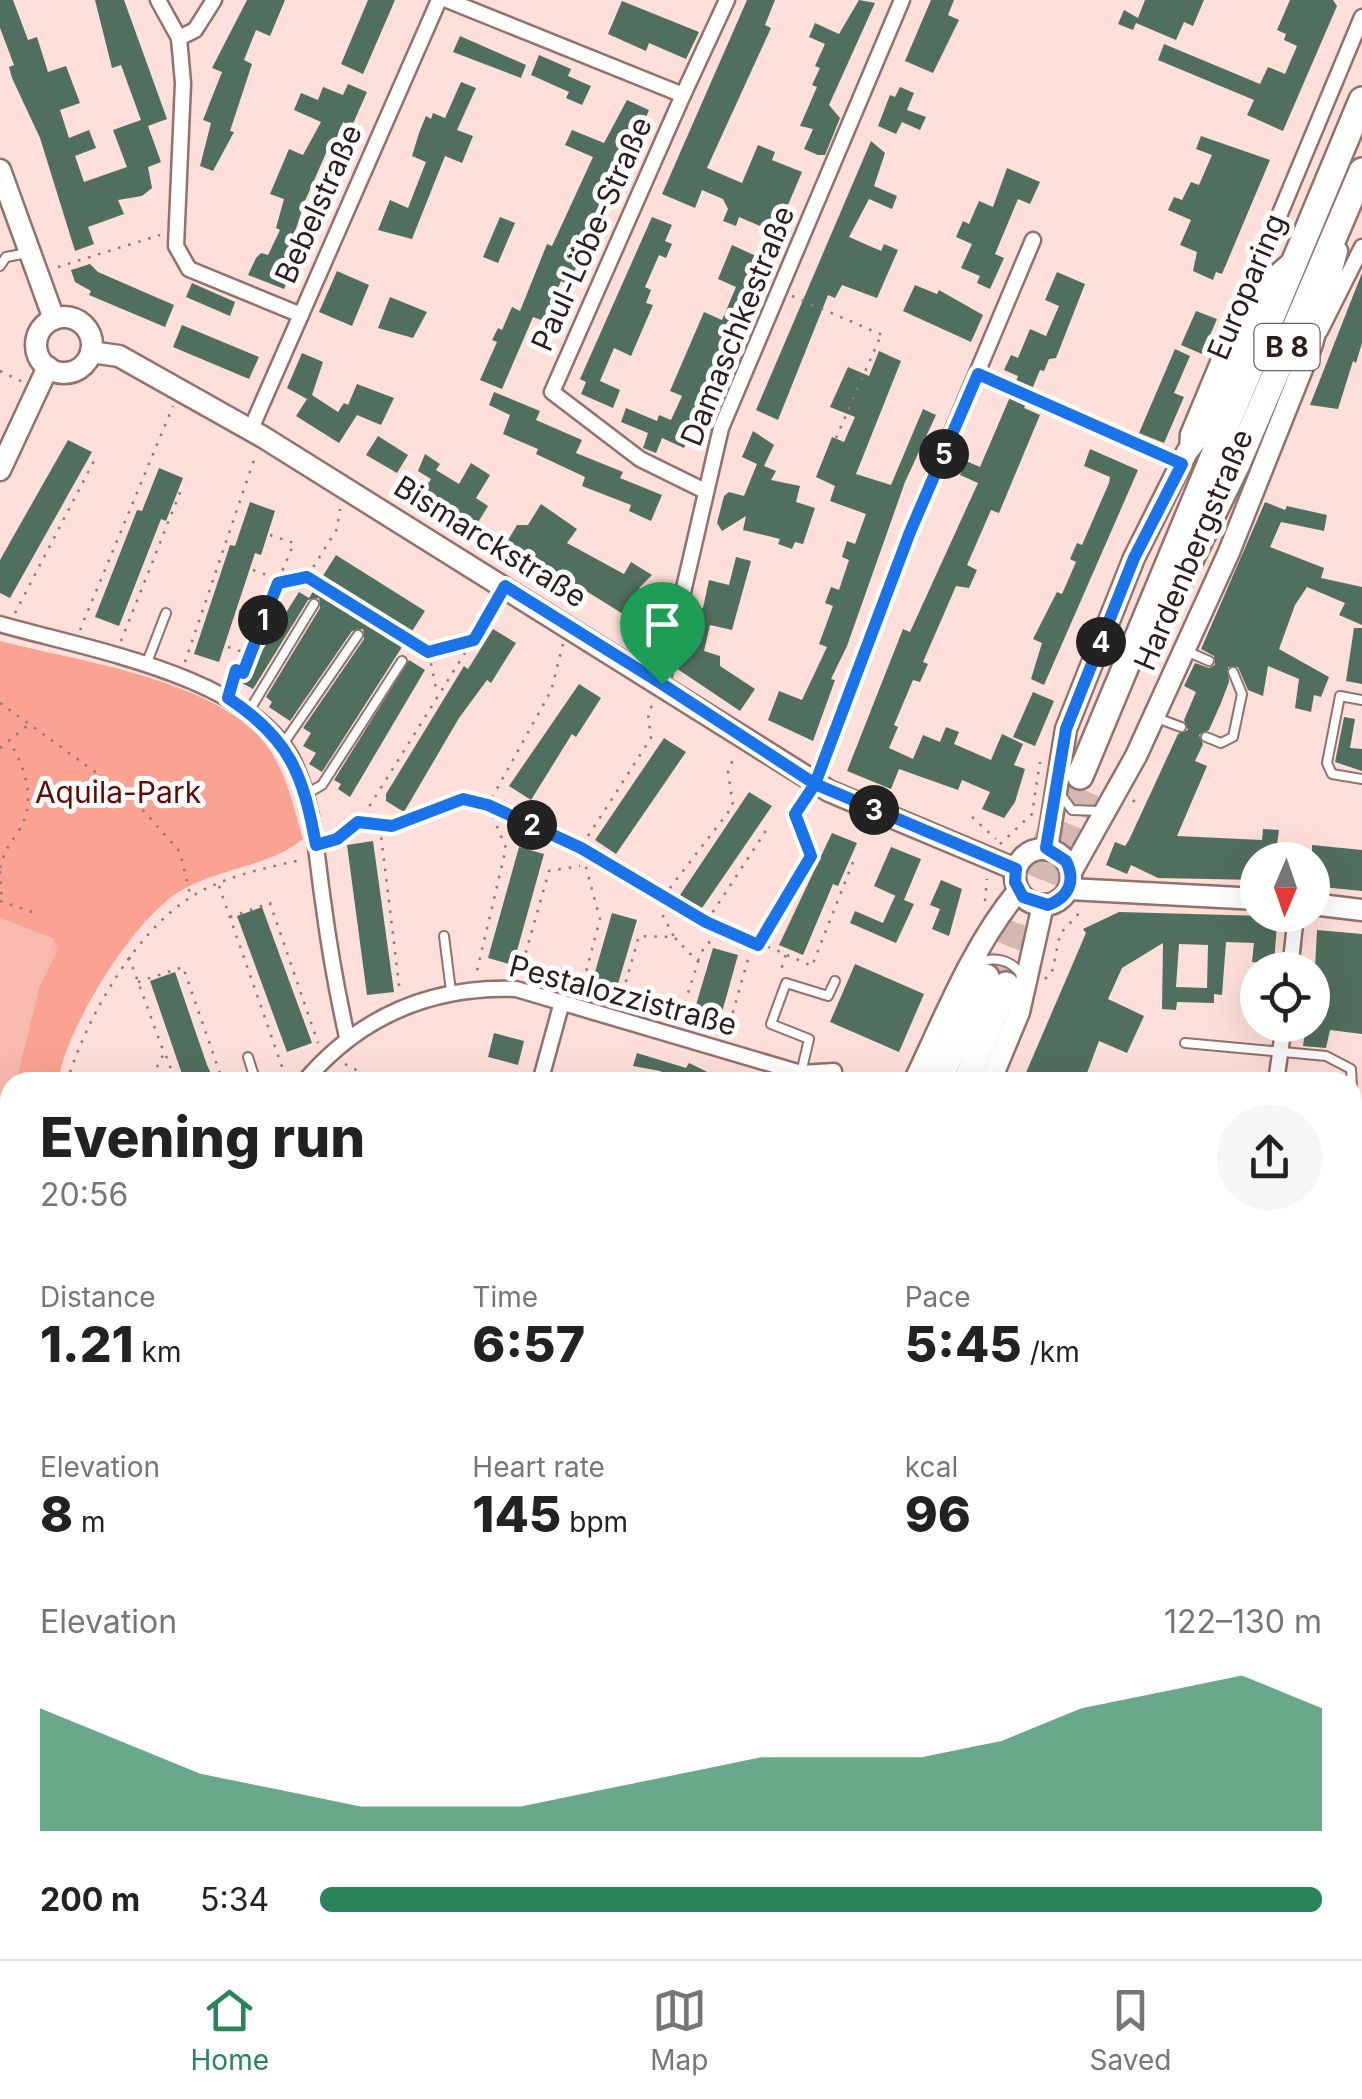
<!DOCTYPE html>
<meta charset="utf-8">
<style>
:root{--surface:#fff;--page:#f6f6f6;--text:#222;--muted:#767676;--line:#e0e0e0;--accent:#2a8459}
body{margin:0;font-family:Inter,sans-serif;background:var(--page);color:var(--text);height:100vh;display:flex;flex-direction:column;font-size:38px;white-space:nowrap}
*{box-sizing:border-box;margin:0}
p{font-size:32px;color:var(--muted)}
.icon{flex:none;width:55px;height:55px;fill:none;stroke:currentColor;stroke-width:2;stroke-linecap:round;stroke-linejoin:round}
.map{position:relative;flex:1;overflow:hidden}
.side{position:absolute;left:0px;top:1072px;width:1362px;height:888px;display:flex;flex-direction:column;background:var(--surface);border-radius:30px 30px 0 0;box-shadow:0 10px 40px #0002}
.side>*{flex:none}
.needle{width:65px;rotate:182deg}
.controls{position:absolute;left:1240px;top:842px;display:grid;gap:20px}
.controls a{display:grid;place-items:center;width:90px;height:90px;border-radius:50%;background:var(--surface);box-shadow:0 10px 40px #0002;font-size:50px}
.pin{position:absolute;display:grid;place-items:center;width:85px;height:85px;color:#fff;margin:-102px -42px;border-radius:50% 50% 50% 0;rotate:-45deg;box-shadow:0 0 10px #0007}
.pin .icon{rotate:45deg}
.km{position:absolute;width:50px;height:50px;margin:-25px;border-radius:50%;background:#222;color:#fff;font-size:28px;line-height:50px;text-align:center}
.round{display:grid;place-items:center;flex:none;width:105px;height:105px;border-radius:52px;background:var(--page)}
.head{display:flex;align-items:center;justify-content:space-between;height:170px;padding:0 40px}
h1{font-size:55px;font-weight:800;line-height:75px}
.stats{display:grid;grid-template-columns:repeat(3,1fr);gap:15px;height:170px;padding:10px 40px}
.stats div{display:grid;align-content:center}
.stats b{font-size:50px;font-weight:800}
.stats small{font-size:28px;font-weight:400}
.stats p{font-size:28px}
.chart{height:280px;padding:20px 40px}
.chart p{display:flex;justify-content:space-between}
.chart svg{width:100%;height:180px;margin-top:10px;fill:var(--accent);opacity:.7}
ul{padding:0 40px;list-style:none;font-size:32px}
li{display:grid;grid-template-columns:160px 120px 1fr;align-items:center;height:75px}
li i{height:25px;border-radius:12px;background:var(--accent)}
.tabs{display:flex;justify-content:space-around;align-items:center;height:140px;border-top:2px solid var(--line);background:var(--surface);font-size:28px;color:var(--muted)}
.tabs a{display:grid;justify-items:center;gap:5px}
.tabs .current{color:var(--accent)}
.map>svg:first-child{display:block}
</style>
<div class="map">
<svg width="1362" height="1959" viewBox="0 0 1362 1959">
<rect width="100%" height="100%" fill="#fedfd9"/>
<polygon fill="#fecfc6" points="0,1894 10,1902 10,1950 72,1950 83,1959 0,1959"/>
<path fill="#fba293" d="M0 641C77 661 219 680 267 746 287 774 294 808 303 839 270 866 219 869 182 890 135 916 65 1029 58 1082H10V1609L0 1598Z"/>
<polygon fill="#f8baae" points="0,918 53,938 57,951 39,988 16,1082 10,1082 10,1108 0,1142"/>
<g fill="#516f5e" fill-rule="evenodd">
<polygon points="0,0 13,0 28,40 37,37 48,72 66,66 80,103 60,110 69,138 89,130 96,148 75,156 84,182 127,167 113,130 141,120 121,65 112,68 95,0 124,0 167,119 148,126 161,162 148,167 152,188 142,196 118,200 124,214 88,227 94,244 75,251 40,138 12,78 9,67 14,65 0,28"/>
<polygon points="247,0 285,0 270,36 256,30 244,60 252,64 230,131 234,132 213,171 200,166 211,123 203,120 222,72 212,68"/>
<polygon points="368,0 395,0 363,74 341,64"/>
<polygon points="747,0 775,0 765,25 771,28 707,168 742,183 758,145 775,152 772,160 802,172 776,233 739,217 736,226 723,221 728,209 723,199 702,190 695,208 662,194"/>
<polygon points="859,0 875,3 829,105 840,118 825,155 818,155 804,149 813,129 800,126 817,87 812,85 820,68 815,66 825,44 809,37 815,23 839,34"/>
<polygon points="931,0 954,0 948,15 959,20 933,73 905,61"/>
<polygon points="1145,0 1204,0 1193,26 1184,22 1176,40 1136,23 1133,30 1118,24 1124,10 1138,18"/>
<polygon points="1290,0 1333,0 1337,6 1283,131 1247,115 1254,100 1158,60 1164,44 1260,84 1268,67 1285,74 1297,46 1284,40 1286,34 1277,30"/>
<polygon points="622,1 699,32 686,59 649,43 646,51 608,34"/>
<polygon points="460,36 526,65 521,78 453,52"/>
<polygon points="539,55 571,69 568,76 591,86 582,105 566,98 569,92 531,75"/>
<polygon points="461,82 476,88 457,130 473,136 462,163 445,156 412,239 378,230 390,200 408,208 426,162 412,156 419,133 426,116 431,119 433,113 445,118"/>
<polygon points="348,84 367,92 352,126 343,122 330,154 326,153 305,201 291,244 300,247 298,255 284,289 248,275 256,258 261,253 268,255 280,230 276,228 284,199 270,194 289,149 303,155 321,122 294,110 301,93 318,100 323,87 343,95"/>
<polygon points="900,87 914,93 907,110 926,117 920,130 902,122 896,134 878,126 890,95 895,97"/>
<polygon points="627,100 649,110 629,158 622,155 569,285 561,281 544,321 533,317 502,389 480,380 497,342 492,340 498,328 502,330 512,307 520,311 547,244 552,246 593,157 565,145 572,130 604,143"/>
<polygon points="1201,136 1270,160 1222,274 1216,272 1213,280 1193,271 1197,252 1180,245 1191,220 1168,210 1174,197 1182,200 1191,182 1199,185 1212,155 1196,149"/>
<polygon points="871,141 885,153 874,186 897,196 892,209 869,199 849,237 881,251 884,244 898,250 877,298 842,285 835,298 828,295 778,420 756,410"/>
<polygon points="1007,168 1040,182 1030,204 1018,199 995,254 1004,258 990,289 977,283 980,276 961,268 972,244 956,237 963,221 969,224 979,201 993,207"/>
<polygon points="500,217 515,223 498,263 483,257"/>
<polygon points="652,217 672,225 665,241 672,244 666,258 659,255 645,287 651,290 646,303 653,305 631,356 614,348 600,381 620,390 613,408 581,394 586,382 580,379"/>
<polygon points="732,245 765,260 684,448 662,438 656,453 643,448 648,433 621,422 626,408 657,421 659,415 671,420 682,396 670,391 704,312 722,320 736,287 718,279"/>
<polygon points="90,264 98,272 174,305 165,327 89,295 91,291 75,282 71,270"/>
<polygon points="337,271 369,285 352,326 319,312"/>
<polygon points="1057,272 1085,284 1056,358 1049,359 1044,371 1040,370 1024,408 1040,415 999,513 991,510 967,565 977,570 969,588 956,586 923,662 928,664 920,682 913,680 894,725 898,727 889,748 913,759 923,735 940,742 946,727 959,732 954,744 991,760 1002,734 1023,744 1014,765 1025,769 1015,802 1004,818 982,809 990,792 962,780 958,790 899,769 891,789 847,771 903,629 910,632 978,483 960,475 966,461 980,467 1013,390 1018,376 1004,370 1011,355 1018,358 1030,329 1046,336 1059,306 1045,300"/>
<polygon points="1362,273 1362,343 1356,363 1353,361 1338,409 1310,405"/>
<polygon points="192,283 235,302 230,316 186,297"/>
<polygon points="915,285 937,294 939,290 983,315 971,342 903,311"/>
<polygon points="390,297 427,312 413,338 378,328"/>
<polygon points="1196,311 1217,319 1202,354 1181,345"/>
<polygon points="182,325 259,357 249,379 173,347"/>
<polygon points="1175,349 1190,356 1174,393 1184,397 1164,443 1139,433"/>
<polygon points="879,351 901,361 856,474 891,485 923,409 936,415 905,482 847,646 831,679 835,680 813,741 768,720 779,691 802,700 827,647 819,644 833,606 825,603 831,587 839,590 849,560 842,557 847,541 855,544 866,514 830,501 835,486 816,477 832,437 844,442 855,417 830,407 848,367 869,376"/>
<polygon points="302,353 323,362 312,395 338,412 344,403 348,405 357,384 394,398 381,425 357,415 339,443 296,416 307,399 287,388"/>
<polygon points="494,392 540,411 536,420 582,440 576,453 623,472 620,478 662,495 651,521 629,511 631,505 582,486 585,477 536,454 538,449 503,434 510,415 489,405"/>
<polygon points="753,431 774,445 764,466 776,471 771,480 800,486 796,502 815,508 803,544 795,542 792,549 778,544 780,539 743,530 746,516 722,531 717,523 724,496 729,492 744,496 757,464 742,457"/>
<polygon points="378,436 408,455 397,473 366,455"/>
<polygon points="68,440 92,452 10,598 0,593 0,560"/>
<polygon points="1090,449 1138,470 1044,685 1031,679 1042,643 1033,639 1057,592 1062,594 1076,562 1070,559 1077,543 1082,545 1109,483 1110,477 1084,466"/>
<polygon points="425,454 440,464 436,470 459,484 471,463 490,475 476,498 488,506 477,524 423,492 431,479 418,471"/>
<polygon points="159,468 183,478 166,521 161,519 119,626 95,617 137,510 142,511"/>
<polygon points="250,502 275,511 261,555 255,553 219,662 194,654 230,545 235,546"/>
<polygon points="1265,502 1285,510 1287,506 1327,515 1324,531 1281,522 1270,547 1324,568 1321,578 1362,587 1362,625 1339,615 1345,603 1307,587 1295,605 1279,649 1329,677 1321,697 1314,695 1311,712 1295,708 1299,679 1268,666 1263,696 1248,690 1238,667 1228,667 1229,682 1221,703 1209,730 1199,735 1203,744 1195,761 1207,766 1177,836 1262,840 1263,829 1279,830 1275,860 1258,860 1258,880 1158,878 1131,865 1127,874 1106,865 1115,842 1125,846 1129,840 1178,734 1188,730 1184,720 1196,692 1184,686 1195,663 1209,668 1215,665 1214,656 1201,649"/>
<polygon points="541,504 577,529 567,543 624,574 631,562 652,575 639,588 660,601 644,627 507,542 517,525 528,525"/>
<polygon points="336,555 425,611 322,772 309,764 316,753 303,746 311,733 303,728 364,639 363,629 352,631 290,721 269,707 272,702 266,697 320,608 319,598 308,600 253,689 242,683 299,592 309,598"/>
<polygon points="736,557 751,561 732,630 710,625 704,651 720,656 720,666 755,689 740,711 676,668 691,606 703,608 709,580 729,585"/>
<polygon points="1354,628 1362,628 1362,684 1346,681"/>
<polygon points="493,629 516,643 491,683 487,680 459,718 404,812 386,801 386,794 464,666 468,669"/>
<polygon points="409,660 425,670 350,797 338,789 341,784 334,780"/>
<polygon points="579,684 601,698 576,737 572,734 531,800 509,786"/>
<polygon points="1033,692 1054,701 1035,746 1013,737"/>
<polygon points="1344,717 1355,719 1350,748 1362,749 1362,771 1335,762"/>
<polygon points="664,738 686,752 616,854 595,840"/>
<polygon points="749,792 772,806 702,908 680,895"/>
<polygon points="832,833 857,843 838,886 833,884 803,955 779,945"/>
<polygon points="373,841 394,992 367,995 347,845"/>
<polygon points="1312,845 1362,850 1362,891 1312,886"/>
<polygon points="519,847 544,854 513,965 488,958"/>
<polygon points="891,847 921,859 904,900 914,904 896,943 850,923 855,911 883,923 895,896 898,897 874,886"/>
<polygon points="941,880 962,889 949,936 932,929 940,909 930,905"/>
<polygon points="262,907 312,1043 287,1052 237,916"/>
<path d="M1119 912 1265 916V924H1277L1274 964 1252 962 1254 943 1226 942 1222 995 1214 994V1003L1177 1002 1176 1010 1162 1009 1163 943 1122 968 1108 999 1144 1016 1127 1053 1099 1041 1084 1081 1054 1073 1050 1082H1022L1086 933 1083 929ZM1179 944 1208 945 1207 988 1176 987Z"/>
<polygon points="612,913 637,920 615,994 591,986"/>
<polygon points="1317,930 1362,934 1362,1034 1330,1030 1326,1048 1303,1046 1306,1025 1312,1025"/>
<polygon points="713,948 738,955 719,1023 693,1015"/>
<polygon points="855,964 924,994 899,1052 830,1022"/>
<polygon points="175,972 207,1065 215,1082 188,1082 182,1074 150,981"/>
<polygon points="494,1033 524,1041 518,1065 488,1057"/>
<polygon points="637,1053 686,1068 689,1063 728,1082 678,1082 660,1071 633,1066"/>
</g>
<g fill="none" stroke-linecap="round" stroke-linejoin="round">
<g stroke="#d4b8b3" stroke-width="25" stroke-dasharray="25 12" stroke-linecap="butt">
<polyline points="986,977 1058,812 1080,776"/>
<polyline points="1006,985 1093,783"/>
</g>
<defs>
<g id="lane">
<polyline points="0,266 6,257 28,253"/>
<polyline points="1186,651 1209,661"/>
<polyline points="146,665 166,613"/>
<polyline points="1362,700 1340,696 1327,763 1332,774 1362,779"/>
<polyline points="249,711 314,604"/>
<polyline points="1154,717 1181,727"/>
<polyline points="1206,737 1221,743 1233,737 1242,694 1233,672"/>
<polyline points="283,744 358,635"/>
<polyline points="306,794 322,785 402,661"/>
<polyline points="1061,795 1072,810 1099,811"/>
<polyline points="444,936 451,991"/>
<path d="M978 964C992 955 1013 960 1021 975"/>
<polyline points="1185,1043 1326,1056 1351,1069 1352,1088"/>
<polyline points="248,1057 256,1082"/>
<polyline points="801,1073 809,1039 771,1024 786,983 828,996 835,981"/>
<polyline points="40,1950 52,1959"/>
</g>
<g id="street">
<polyline points="158,0 179,38"/>
<polyline points="214,0 195,30 179,38 183,83 176,246 189,269 301,315"/>
<polyline points="447,0 683,95 552,392 640,459 705,491"/>
<polyline points="683,95 727,0"/>
<polyline points="1320,331 1362,247"/>
<polyline points="250,431 439,0"/>
<polyline points="1187,451 1188,434 1362,17"/>
<path d="M0 624C85 649 248 675 292 759 314 802 316 854 323 901 329 947 337 992 347 1037"/>
<polyline points="662,683 721,428 902,0"/>
<polyline points="815,783 910,532 1033,240"/>
<polyline points="1290,970 1296,915"/>
<path d="M304 1082C359 1017 430 986 516 989L801 1073 834 1071"/>
<polyline points="540,1082 562,1002"/>
<polyline points="1276,1082 1284,1025"/>
<polyline points="1352,1271 1362,1272"/>
<polyline points="1352,1487 1362,1488"/>
<polyline points="1352,1636 1362,1614"/>
<polyline points="428,1950 448,1955 460,1950"/>
<polyline points="904,1959 907,1950"/>
<polyline points="1178,1959 1183,1950"/>
</g>
<g id="secondary">
<polyline points="0,170 54,319"/>
<circle cx="64" cy="345" r="28"/>
<polyline points="91,352 119,356 263,437 829,791 1015,869"/>
<polyline points="0,470 48,367"/>
<circle cx="1043" cy="877" r="28"/>
<polyline points="1047,849 1066,729 1134,558 1187,452 1198,438 1269,282 1291,263"/>
<polyline points="1071,872 1136,756 1229,552 1312,344 1337,251"/>
<polyline points="1069,889 1258,899"/>
<polyline points="1312,904 1362,910"/>
<path d="M914 1082C945 1017 972 947 1018 891"/>
<polyline points="990,1082 1019,1012 1043,905"/>
<polyline points="543,1959 547,1950"/>
</g>
<g id="highway">
<polyline points="1173,595 1237,464 1362,171"/>
<polyline points="1080,776 1362,100"/>
<polyline points="938,1082 986,977"/>
<polyline points="966,1082 1006,985"/>
<polyline points="0,1649 10,1660"/>
<polyline points="0,1736 10,1748"/>
<polyline points="188,1950 196,1959"/>
<polyline points="265,1950 273,1959"/>
<polyline points="489,1959 494,1950"/>
<polyline points="519,1959 524,1950"/>
</g>
</defs>
<use href="#lane" stroke="#94716b" stroke-width="12"/>
<use href="#street" stroke="#94716b" stroke-width="19"/>
<use href="#secondary" stroke="#94716b" stroke-width="25"/>
<use href="#highway" stroke="#94716b" stroke-width="30"/>
<g stroke="#8f7975" stroke-width="2.5" stroke-dasharray="2.5 8" stroke-linecap="butt">
<polyline points="58,267 160,235"/>
<polyline points="792,296 887,337"/>
<polyline points="0,371 21,381"/>
<polyline points="993,380 1164,456"/>
<polyline points="836,438 881,335"/>
<polyline points="270,535 294,543 278,581"/>
<polyline points="253,570 278,579"/>
<polyline points="308,577 428,652 473,640"/>
<polyline points="239,611 263,618"/>
<polyline points="15,613 95,459"/>
<polyline points="80,630 173,406"/>
<polyline points="121,641 181,490"/>
<polyline points="563,644 551,691 488,805 581,847 651,738 648,714 653,703"/>
<polyline points="228,647 249,654"/>
<polyline points="429,653 437,694"/>
<polyline points="185,662 255,457"/>
<polyline points="234,683 236,671 243,673 278,583 307,577 337,529 340,509"/>
<polyline points="0,703 134,800 180,852 190,894"/>
<polyline points="0,748 28,725"/>
<polyline points="1133,802 1138,795"/>
<polyline points="972,817 996,839"/>
<polyline points="359,823 392,826 463,799 488,805 506,848 476,975"/>
<polyline points="380,827 400,993"/>
<polyline points="331,841 364,815 496,603"/>
<polyline points="1000,844 1032,814 1040,762"/>
<polyline points="583,848 663,897 733,806 728,771 735,755"/>
<path d="M0 868C4 852 9 845 18 832 38 801 25 769 9 740"/>
<polyline points="0,871 2,901"/>
<polyline points="219,886 287,1081"/>
<polyline points="0,901 32,912"/>
<polyline points="985,901 987,879"/>
<polyline points="230,917 270,903 318,1043"/>
<polyline points="707,921 769,826"/>
<polyline points="675,938 698,962 680,1018"/>
<polyline points="758,944 811,856 795,814 805,798"/>
<polyline points="787,955 812,966 853,862"/>
<polyline points="129,957 164,1053 150,1081"/>
<polyline points="698,961 705,945 726,932"/>
<polyline points="520,973 549,871 580,866"/>
<polyline points="1045,979 1052,972 1060,934 1082,910"/>
<polyline points="138,982 183,967 223,1082"/>
<polyline points="581,991 600,919 581,849"/>
<polyline points="620,1002 639,936 674,937 663,916 663,897 706,922 786,954 781,970"/>
<polyline points="727,1033 752,945"/>
<polyline points="166,1056 176,1082"/>
<polyline points="345,1064 379,1082"/>
<path d="M67 1082C86 1019 134 933 191 897 222 877 265 868 301 860"/>
<polyline points="149,1082 154,1079 161,1082"/>
<polyline points="0,1346 10,1356"/>
<polyline points="0,1423 10,1415"/>
<polyline points="0,1426 10,1437"/>
<polyline points="1352,1765 1362,1767"/>
<polyline points="1352,1817 1362,1820"/>
</g>
<use href="#lane" stroke="#fff" stroke-width="8"/>
<use href="#street" stroke="#fff" stroke-width="14"/>
<use href="#secondary" stroke="#fff" stroke-width="20"/>
<use href="#highway" stroke="#fff" stroke-width="25"/>
</g>
<g fill="none" stroke-linecap="round" stroke-linejoin="round">
<defs>
<path id="route" d="M662 684 505 586 474 640 428 652 307 577 278 583 243 673 236 670 228 698C290 739 303 774 316 845L337 839 358 822 392 826 463 799 488 805 581 848 706 922 758 945 811 856 795 814 815 784 1016 869 1015 882 1023 897 1048 905C1069 897 1076 881 1066 861L1046 848 1066 729 1134 558 1182 464 978 374 910 532 815 784 662 684"/>
</defs>
<use href="#route" stroke="#fff" stroke-width="20"/>
<use href="#route" stroke="#1a73e8" stroke-width="12"/>
</g>
<g text-anchor="middle" stroke-width="10" stroke-linejoin="round" paint-order="stroke">
<rect fill="#fff" stroke="#6b6260" stroke-width="2.5" x="1254.5" y="324" width="65" height="46" rx="8"/>
<g font-size="28" font-weight="bold" fill="#2c1e1c">
<text x="1287" y="357">B 8</text>
</g>
<g font-size="30" fill="#2c1e1c" stroke="#fff">
<text transform="translate(319 204) rotate(-66)" y="10">Bebelstraße</text>
<text transform="translate(592 234) rotate(-66)" y="10">Paul-Löbe-Straße</text>
<text transform="translate(1247 287) rotate(-67)" y="10">Europaring</text>
<text transform="translate(738 326) rotate(-68)" y="10">Damaschkestraße</text>
<text transform="translate(490 542) rotate(32)" y="10">Bismarckstraße</text>
<text transform="translate(1194 550) rotate(-67)" y="10">Hardenbergstraße</text>
<text transform="translate(623 996) rotate(15)" y="10">Pestalozzistraße</text>
</g>
<g font-size="30" fill="#630802" stroke="#fff">
<text x="118" y="803">Aquila-Park</text>
</g>
</g>
</svg>
<div class="controls">
<a><svg class="needle" viewBox="-14 -14 28 28"><path d="M0-13l5 13h-10z" fill="#e53935"/><path d="M0 13l5-13h-10z" fill="#767676"/></svg></a>
<a><svg class="icon" aria-label="locate" viewBox="0 0 24 24"><circle cx="12" cy="12" r="6"/><path d="M12 2v4M12 18v4M2 12h4M18 12h4"/></svg></a>
</div>
<div class="pin" style="left:662px;top:684px;background:#1e9e55"><svg class="icon" aria-label="arrive" viewBox="0 0 24 24"><path d="M6 21V4h12l-3 4 3 4H6"/></svg></div>
<b class="km" style="left:263px;top:620px">1</b>
<b class="km" style="left:532px;top:825px">2</b>
<b class="km" style="left:874px;top:810px">3</b>
<b class="km" style="left:1101px;top:642px">4</b>
<b class="km" style="left:944px;top:454px">5</b>
<section class="side">
<div class="head"><div><h1>Evening run</h1><p>20:56</p></div><a class="round"><svg class="icon" aria-label="share" viewBox="0 0 24 24"><path d="M12 15V3M7 8l5-5 5 5M5 13v7h14v-7"/></svg></a></div>
<div class="stats">
<div><p>Distance</p><b>1.21<small> km</small></b></div>
<div><p>Time</p><b>6:57</b></div>
<div><p>Pace</p><b>5:45<small> /km</small></b></div>
</div>
<div class="stats">
<div><p>Elevation</p><b>8<small> m</small></b></div>
<div><p>Heart rate</p><b>145<small> bpm</small></b></div>
<div><p>kcal</p><b>96</b></div>
</div>
<div class="chart"><p><span>Elevation</span>122–130 m</p>
<svg viewBox="0 0 160 44" preserveAspectRatio="none"><path d="M0 44V14L10 22L20 30L30 34L40 38L50 38L60 38L70 34L80 30L90 26L100 26L110 26L120 22L130 14L140 10L150 6L160 14V44z"/></svg>
</div>
<ul>
<li><b>200 m</b>5:34<i style="width:100%"></i></li>
</ul>
</section>
</div>
<nav class="tabs">
<a class="current"><svg class="icon" aria-label="home" viewBox="0 0 24 24"><path d="M3 11l9-7 9 7M6 9v11h12V9"/></svg>Home</a>
<a><svg class="icon" aria-label="map" viewBox="0 0 24 24"><path d="M3 6l6-2 6 2 6-2v14l-6 2-6-2-6 2zM9 4v14M15 6v14"/></svg>Map</a>
<a><svg class="icon" aria-label="saved" viewBox="0 0 24 24"><path d="M7 4h10v16l-5-4-5 4z"/></svg>Saved</a>
</nav>
